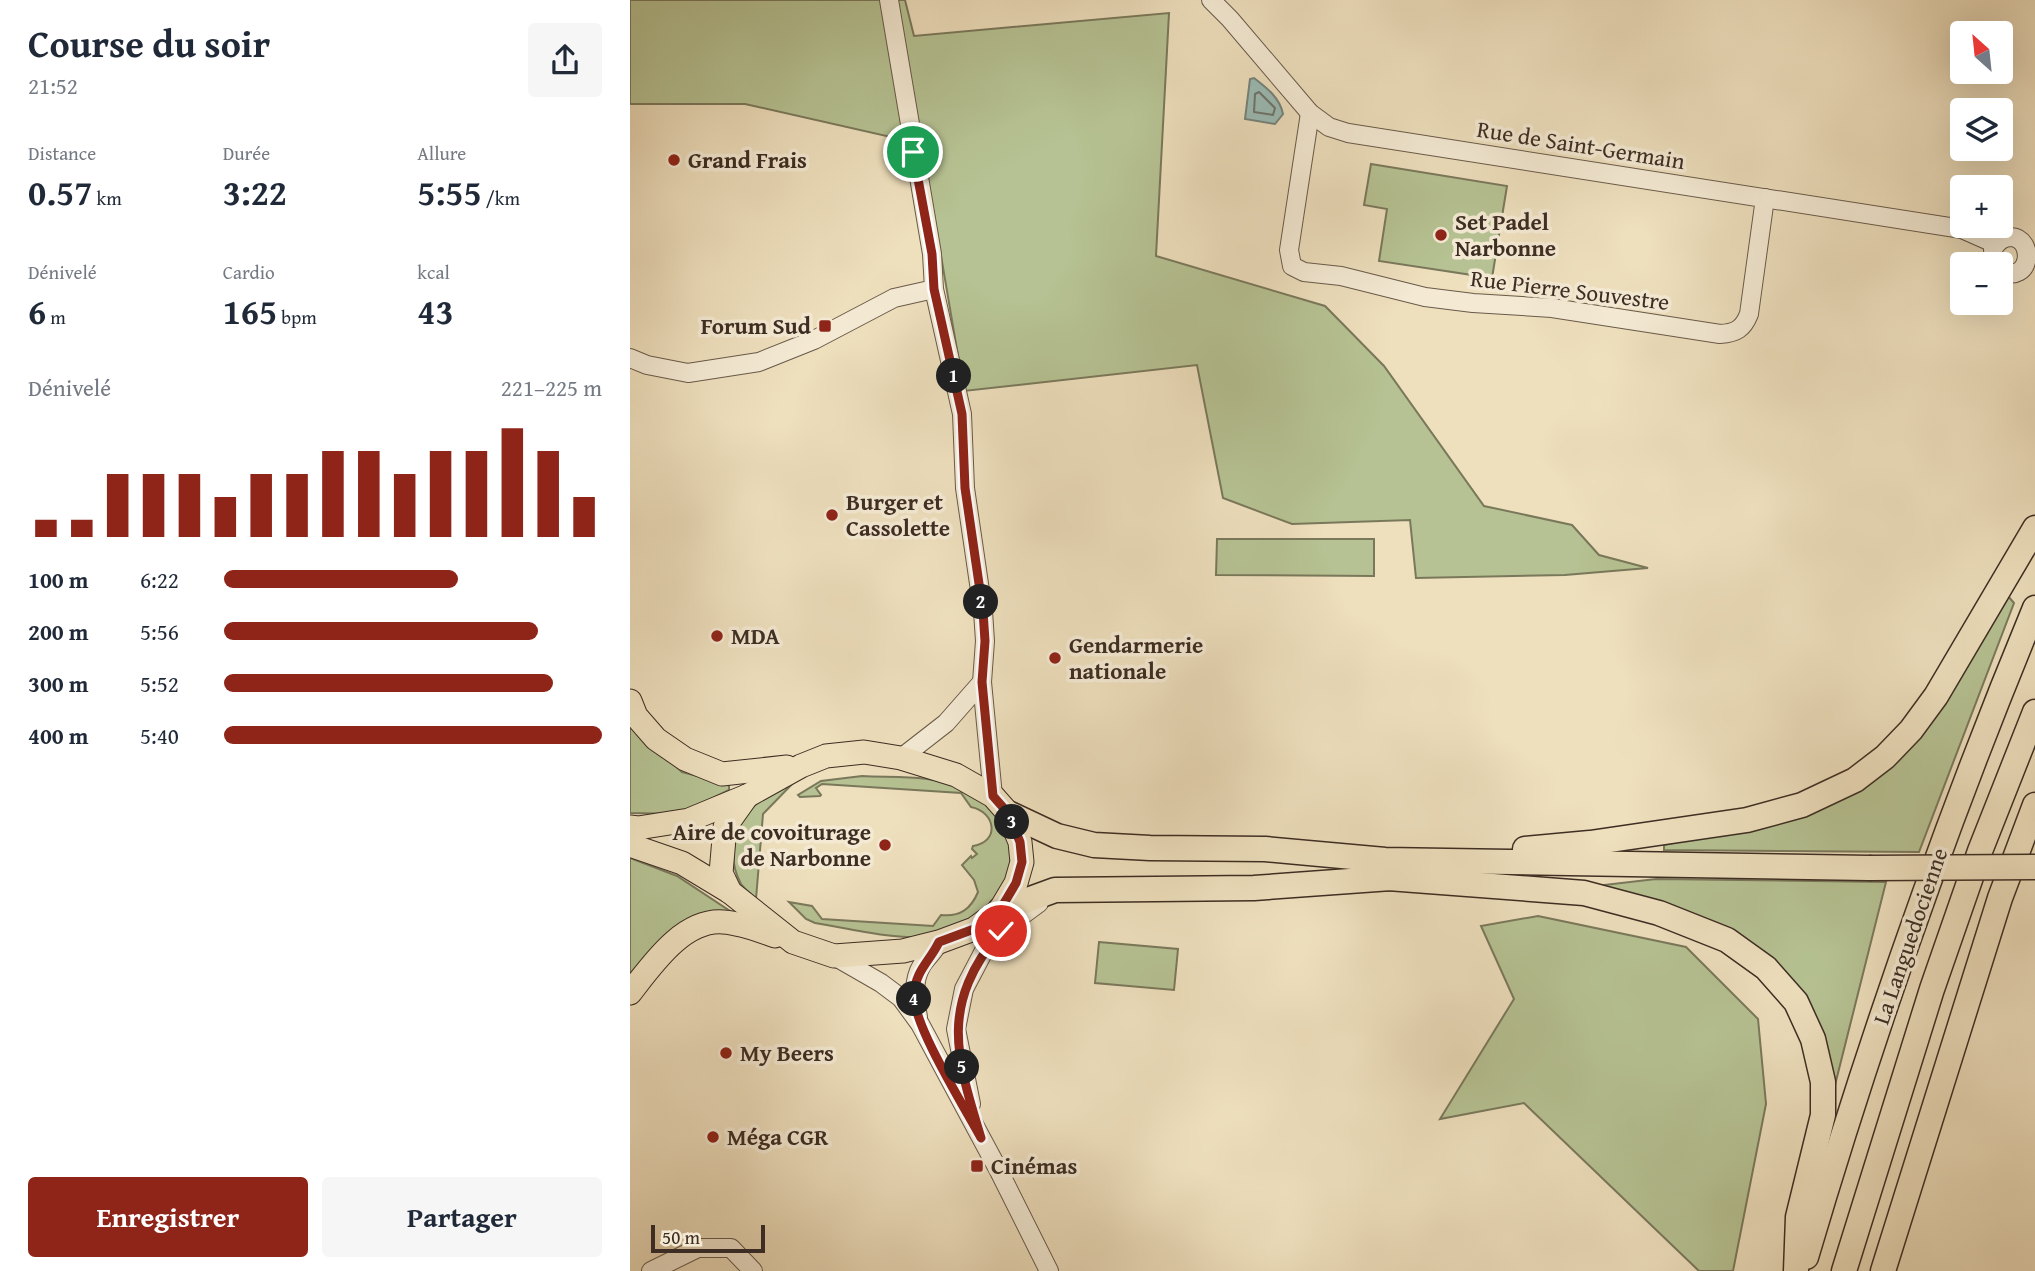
<!DOCTYPE html>
<html lang="fr">
<meta charset="utf-8">
<style>
:root{--surface:#fff;--page:#f6f6f7;--text:#1f2937;--muted:#747a83;--accent:#8f2418}
body{margin:0;font-family:"Gentium Book Plus",serif;background:var(--page);color:var(--text);height:100vh;display:flex;flex-direction:column;font-size:26px;white-space:nowrap}
*{box-sizing:border-box;margin:0}
p{font-size:23px;color:var(--muted)}
.icon{flex:none;width:38px;height:38px;fill:none;stroke:currentColor;stroke-width:2;stroke-linecap:round;stroke-linejoin:round}
.map{position:relative;flex:1;overflow:hidden}
.drawer{display:flex;flex-direction:column;background:var(--surface);width:630px}
.drawer>*{flex:none}
.needle{width:46px;rotate:333deg}
.fabs{position:absolute;left:1320px;top:21px;display:grid;gap:14px}
.fabs a{display:grid;place-items:center;width:63px;height:63px;border-radius:7px;background:var(--surface);box-shadow:0 7px 28px #0002;font-size:35px}
.scale{position:absolute;left:21px;bottom:18px;width:114px;box-sizing:border-box;padding-left:7px;border:4px solid #3d2d23;border-top:0;font-size:19px;line-height:24px;white-space:nowrap;color:#3d2d23;-webkit-text-stroke:5px #f4ead4;paint-order:stroke}
.pin{position:absolute;display:grid;place-items:center;width:60px;height:60px;color:#fff;margin:-30px;border:4px solid #fff;border-radius:50%;box-shadow:0 2px 7px #0007}
.km{position:absolute;width:35px;height:35px;margin:-18px;border-radius:50%;background:#222;color:#fff;font-size:19px;line-height:35px;text-align:center}
.round{display:grid;place-items:center;flex:none;width:74px;height:74px;border-radius:7px;background:var(--page)}
.headline{display:flex;align-items:center;justify-content:space-between;height:119px;padding:0 28px}
h1{font-size:38px;font-weight:800;line-height:52px}
.stats{display:grid;grid-template-columns:repeat(3,1fr);gap:10px;height:119px;padding:7px 28px}
.stats div{display:grid;align-content:center}
.stats b{font-size:35px;font-weight:800}
.stats small{font-size:19px;font-weight:400}
.stats p{font-size:19px}
.chart{height:196px;padding:14px 28px}
.chart p{display:flex;justify-content:space-between}
.chart svg{width:100%;height:126px;margin-top:7px;stroke:var(--accent);stroke-width:6}
.button{display:flex;gap:14px;margin-top:auto;padding:14px 28px}
.button a{flex:1;height:80px;border-radius:7px;background:var(--accent);color:#fff;font-size:28px;font-weight:800;line-height:80px;text-align:center}
.button a+a{background:var(--page);color:var(--text)}
ul{padding:0 28px;list-style:none;font-size:23px}
li{display:grid;grid-template-columns:112px 84px 1fr;align-items:center;height:52px}
li i{height:18px;border-radius:9px;background:var(--accent)}
main{display:flex;flex:1;min-height:0}
.map>svg:first-child{display:block}
</style>
<main>
<section class="drawer">
<div class="headline"><div><h1>Course du soir</h1><p>21:52</p></div><a class="round"><svg class="icon" aria-label="share" viewBox="0 0 24 24"><path d="M12 15V3M7 8l5-5 5 5M5 13v7h14v-7"/></svg></a></div>
<div class="stats">
<div><p>Distance</p><b>0.57<small> km</small></b></div>
<div><p>Durée</p><b>3:22</b></div>
<div><p>Allure</p><b>5:55<small> /km</small></b></div>
</div>
<div class="stats">
<div><p>Dénivelé</p><b>6<small> m</small></b></div>
<div><p>Cardio</p><b>165<small> bpm</small></b></div>
<div><p>kcal</p><b>43</b></div>
</div>
<div class="chart"><p><span>Dénivelé</span>221–225 m</p>
<svg viewBox="0 0 160 44" preserveAspectRatio="none"><path d="M5 44V38M15 44V38M25 44V22M35 44V22M45 44V22M55 44V30M65 44V22M75 44V22M85 44V14M95 44V14M105 44V22M115 44V14M125 44V14M135 44V6M145 44V14M155 44V30"/></svg>
</div>
<ul>
<li><b>100 m</b>6:22<i style="width:62%"></i></li>
<li><b>200 m</b>5:56<i style="width:83%"></i></li>
<li><b>300 m</b>5:52<i style="width:87%"></i></li>
<li><b>400 m</b>5:40<i style="width:100%"></i></li>
</ul>
<div class="button"><a>Enregistrer</a><a>Partager</a></div>
</section>
<div class="map">
<svg width="1405" height="1271" viewBox="0 0 1405 1271">
<rect width="100%" height="100%" fill="#eedfbd"/>
<filter id="stains"><feTurbulence type="fractalNoise" baseFrequency=".00286" numOctaves="4"/><feColorMatrix values="0 0 0 0 .2 0 0 0 0 .09 0 0 0 0 .02 0 0 0 .5 -.17"/></filter>
<radialGradient id="worn" r=".72"><stop offset=".6" stop-color="#630" stop-opacity="0"/><stop offset="1" stop-color="#630" stop-opacity=".3"/></radialGradient>
<g fill="#b6c293" stroke="#7a785b" stroke-width="2">
<polygon points="0,0 275,0 284,36 539,13 526,256 695,306 754,366 854,506 942,525 969,555 1018,568 935,575 786,578 780,520 662,524 593,498 567,365 334,391 292,144 115,104 0,104"/>
<polygon points="741,164 877,186 862,278 749,261 757,209 734,205"/>
<polygon points="587,539 744,539 744,576 586,575"/>
<polygon points="1378,596 1384,603 1289,852 1034,850 1034,845 1118,827 1229,786"/>
<polygon points="0,723 52,772 99,784 99,790 50,814 0,813"/>
<path d="M232 776C265 778 302 774 332 789 374 808 395 853 369 894 361 907 344 916 331 923 320 930 304 936 291 937 261 939 216 928 185 923L176 919 159 902 182 906 192 919 303 926 311 915C330 917 341 909 348 892L344 880 332 865 341 856 342 858 347 854 342 849 343 846C370 842 366 812 341 807L331 793 192 784 186 788 191 795 190 796 170 797 168 795 191 781Z"/>
<path d="M167 779 133 814 126 899C121 894 115 889 111 884 96 857 104 825 125 805 137 794 154 787 167 779Z"/>
<polygon points="0,858 47,876 103,913 0,980"/>
<polygon points="1026,879 1256,882 1201,1101 1141,962 965,886"/>
<polygon points="908,916 1056,947 1128,1019 1136,1104 1103,1271 1069,1271 894,1103 810,1119 884,999 851,926"/>
<polygon points="469,942 548,949 544,990 465,983"/>
</g>
<path fill="#9abcb6" stroke="#75837b" stroke-width="2" d="M624 78C637 88 650 98 653 114L645 124 615 119 620 79Z"/>
<g fill="none" stroke-linecap="round" stroke-linejoin="round">
<polygon stroke="#6c746c" stroke-width="2" points="629,92 645,108 643,115 624,112 625,94"/>
<defs>
<g id="minor">
<polyline points="259,0 302,254 304,289 332,414 335,488 353,611 355,641 352,682 363,796"/>
<polyline points="581,0 600,19 680,113 699,127 718,133 1332,229 1366,244"/>
<path d="M680 113 659 250 662 266 674 272 711 276 795 297 843 303 922 308 1090 334C1106 333 1113 329 1119 314L1135 198"/>
<path d="M1364 264 1363 249C1367 242 1372 237 1381 237 1405 238 1402 285 1370 271"/>
<polyline points="0,358 17,365 58,373 129,362 184,340 264,298 304,289"/>
<polyline points="271,758 316,723 352,682"/>
<polyline points="204,956 251,983 271,998 290,1024 369,1171 419,1271"/>
<path d="M288 1017C285 1000 282 981 292 965 297 957 304 952 309 942"/>
<polyline points="341,1104 326,1029 334,989 355,949 371,931 409,903"/>
<polyline points="21,1271 68,1248 101,1248 123,1271"/>
</g>
<g id="major">
<polyline points="0,701 6,716 26,739 55,759 92,774 157,767"/>
<polyline points="0,827 8,828 59,820 117,796 171,766 196,756 234,752 271,758 326,775 363,796 378,813 390,842 392,862 386,883 370,910 344,929 309,942 273,951 204,956 163,942 100,892 52,863 0,845"/>
<polyline points="100,892 91,873 95,827 117,796"/>
<path d="M0 993C22 965 53 919 93 922 111 923 128 930 145 936"/>
</g>
<g id="highway">
<polyline points="378,813 427,836 464,845 520,848 635,849 755,860 1239,868"/>
<polyline points="895,849 960,843 1117,820 1172,805 1225,780 1255,757 1281,730 1306,696 1405,528"/>
<polyline points="758,878 954,893 1029,913 1097,940 1136,968 1166,1002 1183,1039 1193,1082 1193,1115 1168,1217 1166,1271"/>
<polyline points="370,910 425,890 624,888 775,877"/>
<path d="M1176 1257C1241 1037 1317 820 1405 608"/>
<polyline points="1214,1271 1302,989 1350,851 1405,712"/>
<polyline points="1253,1271 1370,898 1405,805"/>
</g>
</defs>
<use href="#minor" stroke="#695a4a" stroke-width="20"/>
<use href="#major" stroke="#3d2d23" stroke-width="25"/>
<use href="#highway" stroke="#3d2d23" stroke-width="27"/>
<use href="#minor" stroke="#f4ead4" stroke-width="18"/>
<use href="#major" stroke="#eedfbd" stroke-width="23"/>
<use href="#highway" stroke="#eedfbd" stroke-width="24"/>
<defs>
<polyline id="highway-bridge" points="1239,868 1405,867"/>
</defs>
<use href="#highway-bridge" stroke="#3d2d23" stroke-width="27" stroke-linecap="butt"/>
<use href="#highway-bridge" stroke="#eedfbd" stroke-width="24"/>
</g>
<g fill="none" stroke-linecap="round" stroke-linejoin="round">
<defs>
<path id="route" d="M283 152 302 254 304 289 332 414 335 488 353 611 355 641 352 682 363 796 378 813 390 842 392 862 386 883 370 910 344 929 309 942C300 961 285 971 284 995 283 1025 335 1108 351 1138 325 1053 310 1004 371 931"/>
</defs>
<use href="#route" stroke="#fff" stroke-width="14"/>
<use href="#route" stroke="#8f2418" stroke-width="9"/>
</g>
<g fill="#8f2418" stroke="#f4ead4" stroke-width="2.5">
<circle cx="44" cy="160" r="7"/>
<circle cx="811" cy="235" r="7"/>
<rect x="188" y="319" width="14" height="14" rx="3.5"/>
<circle cx="202" cy="515" r="7"/>
<circle cx="87" cy="636" r="7"/>
<circle cx="425" cy="658" r="7"/>
<circle cx="255" cy="845" r="7"/>
<circle cx="96" cy="1053" r="7"/>
<circle cx="83" cy="1137" r="7"/>
<rect x="340" y="1159" width="14" height="14" rx="3.5"/>
</g>
<g text-anchor="middle" stroke-width="7" stroke-linejoin="round" paint-order="stroke">
<g font-size="23" fill="#3d2d23" stroke="#f4ead4">
<text transform="translate(951 145) rotate(9)" y="8">Rue de Saint-Germain</text>
<text transform="translate(940 290) rotate(7)" y="8">Rue Pierre Souvestre</text>
<text transform="translate(1280 936) rotate(-71)" y="8">La Languedocienne</text>
</g>
<g font-size="23" font-weight="bold" fill="#3d2d23" stroke="#f4ead4" text-anchor="start">
<text x="58" y="168">Grand Frais</text>
<text x="825" y="230">Set Padel<tspan x="825" dy="26">Narbonne</tspan></text>
<text x="181" y="334" text-anchor="end">Forum Sud</text>
<text x="216" y="510">Burger et<tspan x="216" dy="26">Cassolette</tspan></text>
<text x="101" y="644">MDA</text>
<text x="439" y="653">Gendarmerie<tspan x="439" dy="26">nationale</tspan></text>
<text x="241" y="840" text-anchor="end">Aire de covoiturage<tspan x="241" dy="26">de Narbonne</tspan></text>
<text x="110" y="1061">My Beers</text>
<text x="97" y="1145">Méga CGR</text>
<text x="361" y="1174">Cinémas</text>
</g>
</g>
<rect width="100%" height="100%" filter="url(#stains)"/>
<rect width="100%" height="100%" fill="url(#worn)"/>
</svg>
<div class="fabs">
<a><svg class="needle" viewBox="-14 -14 28 28"><path d="M0-13l5 13h-10z" fill="#e53935"/><path d="M0 13l5-13h-10z" fill="#747a83"/></svg></a>
<a><svg class="icon" aria-label="layers" viewBox="0 0 24 24"><path d="M12 4l9 5-9 5-9-5zM3 14l9 5 9-5"/></svg></a>
<a>+</a>
<a>−</a>
</div>
<div class="scale">50 m</div>
<div class="pin" style="left:283px;top:152px;background:#1e9e55"><svg class="icon" aria-label="arrive" viewBox="0 0 24 24"><path d="M6 21V4h12l-3 4 3 4H6"/></svg></div>
<div class="pin" style="left:371px;top:931px;background:#d93025"><svg class="icon" aria-label="check" viewBox="0 0 24 24"><path d="M5 12l5 5 9-10"/></svg></div>
<b class="km" style="left:324px;top:376px">1</b>
<b class="km" style="left:351px;top:602px">2</b>
<b class="km" style="left:382px;top:822px">3</b>
<b class="km" style="left:284px;top:999px">4</b>
<b class="km" style="left:332px;top:1067px">5</b>
</div>
</main>
